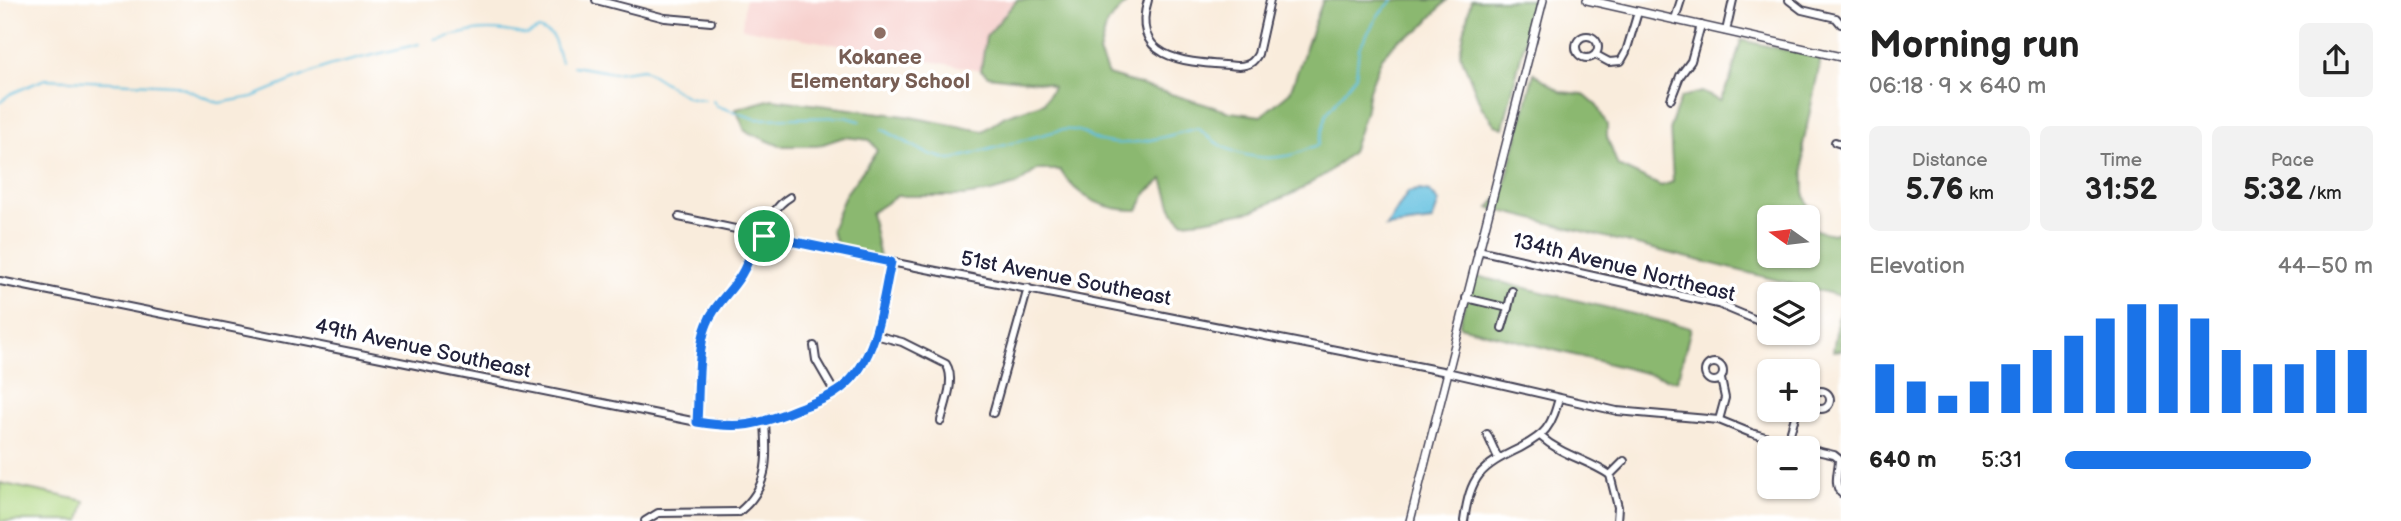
<!DOCTYPE html>
<meta charset="utf-8">
<style>
:root{--surface:#fff;--page:#f2f2f2;--text:#222;--muted:#767676;--accent:#1a73e8}
body{margin:0;font-family:"Balsamiq Sans",sans-serif;background:var(--page);color:var(--text);height:100vh;display:flex;flex-direction:column;font-size:26px;white-space:nowrap}
*{box-sizing:border-box;margin:0}
p{font-size:23px;color:var(--muted)}
.icon{flex:none;width:38px;height:38px;fill:none;stroke:currentColor;stroke-width:2;stroke-linecap:round;stroke-linejoin:round}
.map{position:relative;flex:1;overflow:hidden}
.drawer{display:flex;flex-direction:column;background:var(--surface);width:560px}
.drawer>*{flex:none}
.needle{width:46px;rotate:284deg}
.tools{position:absolute;left:1757px;top:205px;display:grid;gap:14px}
.tools a{display:grid;place-items:center;width:63px;height:63px;border-radius:10px;background:var(--surface);box-shadow:0 2px 5px #0004;font-size:35px}
.pin{position:absolute;display:grid;place-items:center;width:60px;height:60px;color:#fff;margin:-30px;border:4px solid #fff;border-radius:50%;box-shadow:0 2px 7px #0007}
.round{display:grid;place-items:center;flex:none;width:74px;height:74px;border-radius:10px;background:var(--page)}
.headline{display:flex;align-items:center;justify-content:space-between;height:119px;padding:0 28px}
h1{font-size:38px;font-weight:800;line-height:52px}
.figures{display:grid;grid-template-columns:repeat(3,1fr);gap:10px;height:119px;padding:7px 28px}
.figures div{display:grid;align-content:center;border-radius:10px;background:var(--page);text-align:center}
.figures b{font-size:30px;font-weight:800}
.figures small{font-size:19px;font-weight:400}
.figures p{font-size:19px}
.chart{height:196px;padding:14px 28px}
.chart p{display:flex;justify-content:space-between}
.chart svg{width:100%;height:126px;margin-top:7px;stroke:var(--accent);stroke-width:6}
ul{padding:0 28px;list-style:none;font-size:23px}
li{display:grid;grid-template-columns:112px 84px 1fr;align-items:center;height:52px}
li i{height:18px;border-radius:9px;background:var(--accent)}
main{display:flex;flex:1;min-height:0}
.map>svg:first-child{display:block}
</style>
<main>
<div class="map">
<svg width="1841" height="521" viewBox="0 0 1841 521">
<rect width="100%" height="100%" fill="#fff"/>
<filter id="ink" filterUnits="userSpaceOnUse"><feTurbulence type="fractalNoise" baseFrequency=".0143" numOctaves="2"/><feDisplacementMap in="SourceGraphic" scale="14" xChannelSelector="R" yChannelSelector="G"/><feConvolveMatrix kernelMatrix="1 2 1 2 8 2 1 2 1" color-interpolation-filters="sRGB"/></filter>
<filter id="wash" filterUnits="userSpaceOnUse"><feTurbulence type="fractalNoise" baseFrequency=".00686" numOctaves="4" result="noise"/><feDisplacementMap in="SourceGraphic" scale="28" xChannelSelector="R" yChannelSelector="G"/><feGaussianBlur stdDeviation="1.57" result="paint"/><feColorMatrix in="noise" values="0 0 0 0 0 0 0 0 0 0 0 0 0 0 0 0 0 1.4 0 .05"/><feComposite in="paint" operator="in"/></filter>
<g filter="url(#wash)">
<rect width="100%" height="100%" fill="#f9ecdc"/>
<polygon fill="#f7d0cd" points="745,0 1017,0 987,37 981,70 742,28"/>
<polygon fill="#afd781" stroke="#687c5e" stroke-width="2" points="0,483 85,501 80,521 0,521"/>
<g fill="#8bb86f" stroke="#566d55" stroke-width="2" fill-rule="evenodd">
<path d="M1017 0H1124L1125 5 1107 23 1099 53 1108 75 1230 112 1261 116 1290 92 1323 0H1447L1419 31 1399 39 1382 57 1369 90 1365 113 1352 152 1327 173 1296 192 1252 211 1203 220 1183 222 1173 212 1163 179 1147 192 1138 210C1106 211 1077 198 1060 170H1037L1016 185 991 192 963 196H897L871 213 880 258 839 250 831 230 845 195 877 151 870 140 844 137 817 146H780L745 131 736 109 772 99 905 116 983 131 1005 116 1044 103 1053 87 1046 83 988 76 981 70 986 37Z"/>
<polygon points="1471,0 1535,0 1503,128 1495,125 1481,106 1460,53"/>
<path d="M1741 40 1821 58 1803 145 1804 192 1815 230 1833 234 1841 231V296L1489 208 1503 192 1534 73 1561 92 1583 94 1597 106 1607 125V137L1618 166 1661 186 1673 182 1670 127 1681 97 1702 92 1720 101 1731 77ZM1769 217H1808V256H1769Z"/>
<polygon points="1472,275 1691,328 1677,381 1459,326"/>
<polygon points="1841,300 1841,350 1833,351"/>
</g>
<polygon fill="#61bfdf" stroke="#42708d" stroke-width="2" points="1419,190 1430,192 1439,202 1432,221 1386,227 1408,192"/>
<g fill="none" stroke-linecap="round" stroke-linejoin="round">
<g stroke="#61bfdf" stroke-width="2">
<path d="M435 40C474 30 486 26 527 35L539 29 553 36 561 62"/>
<polyline points="573,66 615,73 643,69 687,97 705,100"/>
<polyline points="713,101 717,106 756,119 845,117 860,121"/>
<polyline points="0,102 10,94 45,79 175,85 219,103 252,97 328,66 419,44"/>
<path d="M882 129 926 153 950 160 1060 130C1087 128 1080 135 1101 141 1129 149 1170 135 1198 128 1221 151 1253 162 1286 156 1296 155 1308 148 1318 145L1327 113 1356 76 1359 48 1379 14 1393 0"/>
</g>
</g>
</g>
<g filter="url(#ink)">
<g fill="none" stroke-linecap="round" stroke-linejoin="round">
<defs>
<g id="minor">
<polyline points="596,0 665,18 711,22"/>
<path d="M1148 0C1128 65 1196 62 1239 66 1249 65 1253 63 1258 54L1270 0"/>
<polyline points="1789,0 1802,10 1836,18 1841,24"/>
<polyline points="1675,19 1681,0"/>
<polyline points="1726,31 1733,0"/>
<circle cx="1587" cy="47" r="11"/>
<polyline points="1596,55 1609,62 1621,61 1626,52 1638,12"/>
<polyline points="1671,99 1680,76 1691,61 1701,25"/>
<polyline points="1835,142 1841,144"/>
<polyline points="679,217 891,262 1447,372 1617,411 1719,420 1751,433 1804,448"/>
<path d="M764 235C769 219 775 206 790 197"/>
<polyline points="1478,250 1718,304 1761,322 1769,332"/>
<path d="M0 281 697 422C737 428 759 425 797 409 809 404 825 400 836 392 878 365 881 306 891 262"/>
<polyline points="1466,298 1508,308 1502,328"/>
<polyline points="1508,308 1512,291"/>
<path d="M875 335 902 342 946 364C956 379 945 404 941 421"/>
<polyline points="814,346 816,360 835,393"/>
<circle cx="1714" cy="372" r="9"/>
<circle cx="1821" cy="400" r="9"/>
<polyline points="993,413 1028,288"/>
<polyline points="1719,420 1725,398 1721,379"/>
<path d="M697 422C699 395 697 347 707 324 714 305 731 292 741 275 749 262 753 248 757 234"/>
<polyline points="1487,434 1498,458"/>
<path d="M1540 436C1563 456 1586 459 1610 475"/>
<polyline points="1787,444 1797,410"/>
<path d="M1808 449 1834 455 1839 459C1839 470 1833 484 1841 493"/>
<polyline points="1610,475 1618,507 1617,521"/>
<polyline points="1610,475 1624,461"/>
<path d="M739 512C770 487 767 458 765 422"/>
<polyline points="645,521 658,513 739,512"/>
<path d="M1464 521C1470 476 1480 467 1520 448 1529 443 1540 437 1546 429 1553 420 1556 409 1559 398"/>
</g>
<g id="tertiary">
<polyline points="1587,0 1841,57"/>
<polyline points="1410,521 1543,0"/>
</g>
</defs>
<use href="#minor" stroke="#424053" stroke-width="10"/>
<use href="#tertiary" stroke="#424053" stroke-width="10"/>
<use href="#minor" stroke="#fff" stroke-width="6"/>
<use href="#tertiary" stroke="#fff" stroke-width="7"/>
</g>
</g>
<g fill="none" stroke-linecap="round" stroke-linejoin="round" filter="url(#ink)">
<defs>
<path id="route" d="M757 234 891 262C881 306 878 365 836 392 825 400 809 404 797 409 757 426 739 429 697 422 699 395 697 347 707 324 714 305 731 292 741 275 749 262 753 248 757 234Z"/>
</defs>
<use href="#route" stroke="#fff" stroke-width="14"/>
<use href="#route" stroke="#1a73e8" stroke-width="9"/>
</g>
<circle fill="#8d6e63" stroke="#fff" stroke-width="2.5" cx="880" cy="33" r="7"/>
<g text-anchor="middle" stroke-width="7" stroke-linejoin="round" paint-order="stroke">
<g font-size="21" font-weight="bold" fill="#785e54" stroke="#fff">
<text x="880" y="64">Kokanee<tspan x="880" dy="24">Elementary School</tspan></text>
</g>
<g font-size="21" fill="#22223b" stroke="#fff">
<text transform="translate(1624 267) rotate(14)" y="7">134th Avenue Northeast</text>
<text transform="translate(1066 278) rotate(11)" y="7">51st Avenue Southeast</text>
<text transform="translate(423 348) rotate(12)" y="7">49th Avenue Southeast</text>
</g>
</g>
</svg>
<div class="tools">
<a><svg class="needle" viewBox="-14 -14 28 28"><path d="M0-13l5 13h-10z" fill="#e53935"/><path d="M0 13l5-13h-10z" fill="#767676"/></svg></a>
<a><svg class="icon" aria-label="layers" viewBox="0 0 24 24"><path d="M12 4l9 5-9 5-9-5zM3 14l9 5 9-5"/></svg></a>
<a>+</a>
<a>−</a>
</div>
<div class="pin" style="left:764px;top:236px;background:#1e9e55"><svg class="icon" aria-label="arrive" viewBox="0 0 24 24"><path d="M6 21V4h12l-3 4 3 4H6"/></svg></div>
</div>
<section class="drawer">
<div class="headline"><div><h1>Morning run</h1><p>06:18 · 9 × 640 m</p></div><a class="round"><svg class="icon" aria-label="share" viewBox="0 0 24 24"><path d="M12 15V3M7 8l5-5 5 5M5 13v7h14v-7"/></svg></a></div>
<div class="figures">
<div><p>Distance</p><b>5.76<small> km</small></b></div>
<div><p>Time</p><b>31:52</b></div>
<div><p>Pace</p><b>5:32<small> /km</small></b></div>
</div>
<div class="chart"><p><span>Elevation</span>44–50 m</p>
<svg viewBox="0 0 160 44" preserveAspectRatio="none"><path d="M5 44V27M15 44V33M25 44V38M35 44V33M45 44V27M55 44V22M65 44V17M75 44V11M85 44V6M95 44V6M105 44V11M115 44V22M125 44V27M135 44V27M145 44V22M155 44V22"/></svg>
</div>
<ul>
<li><b>640 m</b>5:31<i style="width:80%"></i></li>
</ul>
</section>
</main>
